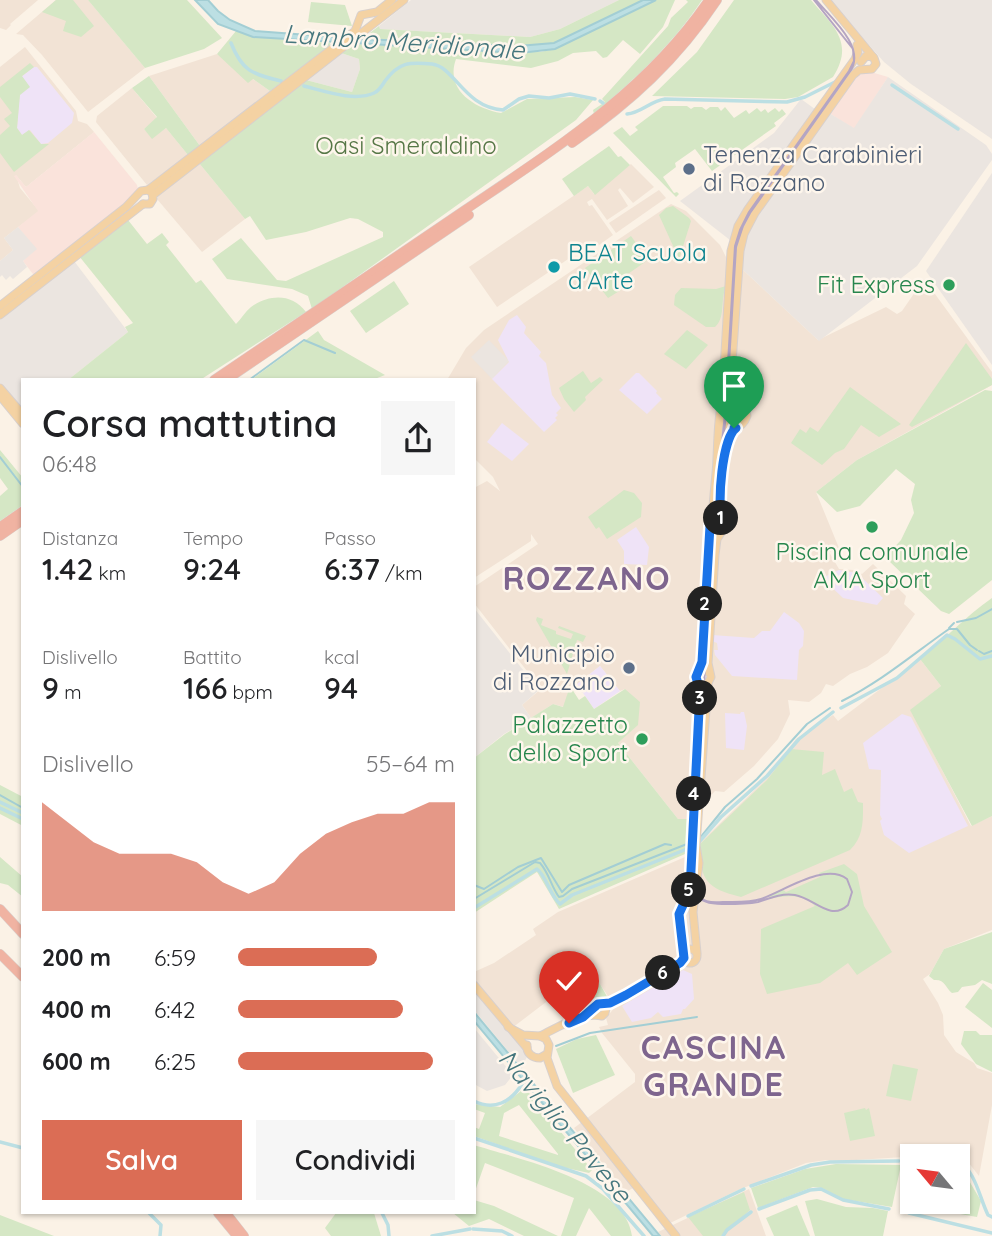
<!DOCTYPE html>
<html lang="it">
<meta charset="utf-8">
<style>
:root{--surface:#fff;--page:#f6f6f6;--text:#202124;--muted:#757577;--accent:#db6d55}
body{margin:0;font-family:Quicksand,sans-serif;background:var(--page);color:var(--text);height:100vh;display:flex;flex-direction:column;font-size:26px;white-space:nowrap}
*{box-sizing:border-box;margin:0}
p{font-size:23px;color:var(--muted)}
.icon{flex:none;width:38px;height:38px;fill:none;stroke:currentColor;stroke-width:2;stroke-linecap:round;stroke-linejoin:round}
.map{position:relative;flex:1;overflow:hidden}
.side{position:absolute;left:21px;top:378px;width:455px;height:836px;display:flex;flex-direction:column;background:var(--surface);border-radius:0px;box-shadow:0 2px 5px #0004}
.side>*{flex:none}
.needle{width:46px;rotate:299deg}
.controls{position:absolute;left:900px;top:1144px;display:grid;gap:14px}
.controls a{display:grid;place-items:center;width:70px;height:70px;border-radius:0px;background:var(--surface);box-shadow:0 2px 5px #0004;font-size:35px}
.pin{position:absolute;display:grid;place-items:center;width:60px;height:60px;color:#fff;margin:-72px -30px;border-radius:50% 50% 50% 0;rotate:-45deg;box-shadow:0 0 7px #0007}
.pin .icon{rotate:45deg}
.km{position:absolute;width:35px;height:35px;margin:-18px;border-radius:50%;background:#222;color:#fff;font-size:19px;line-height:35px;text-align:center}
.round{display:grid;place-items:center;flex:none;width:74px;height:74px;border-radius:0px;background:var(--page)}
.head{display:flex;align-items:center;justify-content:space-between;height:119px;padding:0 21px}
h1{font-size:38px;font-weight:600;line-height:52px}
.metrics{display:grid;grid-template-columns:repeat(3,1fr);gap:10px;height:119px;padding:7px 21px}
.metrics div{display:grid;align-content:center}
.metrics b{font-size:30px;font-weight:600}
.metrics small{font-size:19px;font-weight:400}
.metrics p{font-size:19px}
.chart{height:196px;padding:14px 21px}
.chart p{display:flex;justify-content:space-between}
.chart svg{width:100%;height:126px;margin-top:7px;fill:var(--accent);opacity:.7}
.button{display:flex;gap:14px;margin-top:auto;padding:14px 21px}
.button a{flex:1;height:80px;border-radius:0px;background:var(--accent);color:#fff;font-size:28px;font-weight:600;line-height:80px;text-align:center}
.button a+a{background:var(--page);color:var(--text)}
ul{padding:0 21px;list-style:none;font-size:23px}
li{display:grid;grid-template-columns:112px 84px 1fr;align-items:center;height:52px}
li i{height:18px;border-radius:9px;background:var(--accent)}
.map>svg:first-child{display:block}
</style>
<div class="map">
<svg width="992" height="1236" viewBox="0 0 992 1236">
<rect width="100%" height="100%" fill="#fbf2e6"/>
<g fill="#f2e3d5">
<polygon points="0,0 38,0 10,24 11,25 6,30 0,28"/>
<polygon points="56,0 88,0 145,68 88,112 42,55 23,35 16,34"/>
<polygon points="25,47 76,111 78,121 87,124 94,132 26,187 16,175 20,188 39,211 4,238 13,250 0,261 0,67"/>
<polygon points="217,54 270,91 200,146 149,76"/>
<polygon points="132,88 157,118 144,129 152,138 166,128 188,155 147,185 96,122 97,116"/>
<polygon points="199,163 245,219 202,252 157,199 158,195"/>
<polygon points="631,164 654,187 633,203 620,188 618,190 628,206 607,220 592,199 587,202 589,206 592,205 613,235 595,248 592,243 497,307 469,267 588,186 594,194"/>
<polygon points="659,190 666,198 616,233 609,223"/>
<polygon points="671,204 686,211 720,245 730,265 742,269 818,340 886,307 897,314 902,311 924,279 992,372 992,385 857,460 816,492 839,548 829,552 839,569 853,570 862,574 873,564 906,596 904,604 915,614 888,653 867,667 850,674 833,686 826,684 821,693 809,702 788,700 790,714 778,739 754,766 724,792 715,791 706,801 691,803 689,819 678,819 618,743 637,725 625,689 620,691 600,666 577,684 575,683 570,686 564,707 553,704 531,718 522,705 541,689 474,603 474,587 538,544 531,534 531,541 474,578 474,488 487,481 500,491 493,477 474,458 474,380 447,380 466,348 484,330"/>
<polygon points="920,659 941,686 911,710 971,826 992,816 992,930 944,949 930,974 923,979 938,1003 943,1015 944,1035 956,1052 974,1063 977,1068 992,1073 992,1105 979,1176 968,1162 951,1154 841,1161 826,1160 806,1163 736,1191 664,1226 633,1188 626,1192 574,1128 635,1082 635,1074 602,1033 599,1027 608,1025 606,1018 615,1007 596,978 550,999 512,1028 474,982 474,972 494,963 536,935 533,929 558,912 685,857 766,779 796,739 833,715 838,721"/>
<polygon points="749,1189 766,1236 661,1236 658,1232"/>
</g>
<g fill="#fae3db">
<polygon points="871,72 888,77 854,129 829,113 858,75"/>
<polygon points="94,132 137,185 139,193 36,278 23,261 36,249 18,227 38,211 14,176 16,175 26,187"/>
</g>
<g fill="#ebe5e0">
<polygon points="411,0 619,0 560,29 530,37 380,29 379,26"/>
<polygon points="830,0 992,0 992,139 911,84 884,62"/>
<polygon points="341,53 359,59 360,69 352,92 306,80"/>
<polygon points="888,77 986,145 992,154 992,160 917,266 819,341 742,269 744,251 680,201 774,133 801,99 826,117 829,113 854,128"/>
<polygon points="992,173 992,365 926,271"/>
<polygon points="18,227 37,249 23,261 27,267 13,279 10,276 6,280 2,275 0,277 0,261 13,250 4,238"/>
<polygon points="74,261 128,332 68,380 23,380 23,413 0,383 0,318"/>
<polygon points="489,340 509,361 492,379 471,357"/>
<polygon points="474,608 539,690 522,705 531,718 504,734 474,758"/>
<polygon points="474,988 528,1054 522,1068 474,1010"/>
<polygon points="474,1028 513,1075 505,1085 487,1091 474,1084"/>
</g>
<g fill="#efe3f7">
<polygon points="34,67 37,67 74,113 72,123 48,143 41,144 30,130 22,135 17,128 21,77"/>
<polygon points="517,315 526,327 524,333 541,352 539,356 546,363 552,395 561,408 556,413 558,415 555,418 557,420 544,432 492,379 509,362 498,340 509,320"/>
<polygon points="636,373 639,373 657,391 656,393 662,399 647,414 619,390"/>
<polygon points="502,423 529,444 512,461 487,442"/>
<polygon points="636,527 649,547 647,565 624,564 624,551 617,540"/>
<polygon points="839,570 857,573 883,598 877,605 843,598 822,578"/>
<polygon points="784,612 799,623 804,631 803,646 799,650 797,680 732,676 715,655 714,650 718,650 717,643 712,641 712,635 754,638 762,631 770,631"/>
<polygon points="600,666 620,691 594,709 577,684"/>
<polygon points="741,712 744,712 747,726 744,750 726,748 725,713 740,714"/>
<polygon points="902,714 911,717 968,826 909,853 884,835 880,821 882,819 880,815 881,770 869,769 863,743"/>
<polygon points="683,970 692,974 694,999 685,1009 683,1009 681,1014 663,1017 658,1012 651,1018 632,1022 622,1006"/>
</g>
<g fill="#d5e7c5" fill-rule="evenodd">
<polygon points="56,0 73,0 94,26 81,37 63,31 66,21 42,12"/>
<polygon points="88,0 187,0 222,38 204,49 145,68"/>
<polygon points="619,0 643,0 554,43 518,46 362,39 379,26 380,29 530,37 560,29"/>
<path d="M656 0H675L663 27 640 54 623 40 607 57 603 58 596 51 573 53 558 61 531 68 456 59C445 89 473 108 501 113L527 99 575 97 593 100 576 120 312 309 308 296 292 289 227 279 212 259 241 238 277 280 286 281 383 237V232L358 219 350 218 306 232 266 240 250 216 245 219 199 163 306 80 352 92 360 69 359 59 341 53 351 44 540 52 555 49Z"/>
<path d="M686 0H702C672 45 635 79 594 114L593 110 605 102 602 99 668 26 671 18 688 2Z"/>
<path d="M734 0H811C833 26 855 42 833 77L798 97 785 99 652 96 697 52Z"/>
<polygon points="311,2 345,5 352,26 308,22"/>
<polygon points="236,31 253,37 330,43 331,45 270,91 253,79 248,83 217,54"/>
<polygon points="30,63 34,67 22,76 30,87 20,95 17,128 22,135 29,130 41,144 49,144 14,172 0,153 0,135 10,126 4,119 12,113 0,97 0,87"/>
<polygon points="149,76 200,146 188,155 166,128 152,139 144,129 157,117 132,88"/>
<polygon points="663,106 687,106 691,109 694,107 702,107 706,110 710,107 718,107 721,111 725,107 734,118 746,110 749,114 757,108 761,112 765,109 768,113 775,108 779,112 782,109 786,114 774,123 776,126 712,171 695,149 675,163 676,167 663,177 674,193 677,192 679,194 676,197 613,133 622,127 630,136 638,130 635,127"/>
<polygon points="609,146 618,157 621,156 630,165 595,195 588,186 574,196 562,179"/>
<polygon points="673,206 689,218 691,221 679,259 659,215 666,208"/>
<path d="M128 220 147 244 162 233 169 242 166 245 196 283 201 280 236 324C241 319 245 312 251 307 269 294 292 293 306 312L200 380H68L128 332 125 327 133 323 79 256Z"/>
<polygon points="631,236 648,260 622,278 621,290 608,298 585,268"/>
<polygon points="394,281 409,304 366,333 350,311"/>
<path d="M726 286C720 300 726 317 715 327H706L674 305 675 295 681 288 716 289Z"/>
<polygon points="687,330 708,345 686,369 664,354"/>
<polygon points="318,331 324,340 385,375 372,380 251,380"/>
<polygon points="966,343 992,379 992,385 912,427 909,425"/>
<polygon points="583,371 591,383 600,377 603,380 585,397 586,400 574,412 564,399 559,388"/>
<polygon points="850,387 901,424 879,437 861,425 844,449 835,453 822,465 791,443 800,429 806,433 810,427 818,432"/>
<polygon points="985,390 992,391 992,580 949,614 941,611 888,560 889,553 901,540 914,513 911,500 915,484 896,469 860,506 837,512 816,492 857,460"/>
<polygon points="0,450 23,478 23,505 0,521 0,496 8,489 0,478"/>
<polygon points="624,490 634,493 642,503 641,517 607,539 599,527 596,529 588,517"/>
<path d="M992 598V816L972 826 910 710 941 686 920 659C945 639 966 616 992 598Z"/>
<polygon points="537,617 543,619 541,625 556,631 556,634 571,639 573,634 558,628 559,626 586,636 583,642 577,640 567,674 536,620"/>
<polygon points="570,686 579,700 585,696 594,709 625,689 640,702 638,725 618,743 678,819 689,819 685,854 559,909 537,872 474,913 474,758 505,734 553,704 563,707"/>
<path d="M791 749 824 752 822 775 835 769 844 792 852 788 858 802 863 803C863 820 864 837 850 850L741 897C706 888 701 881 699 845L767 780Z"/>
<polygon points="0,785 23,797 23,826 0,814"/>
<polygon points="0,857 23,877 23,897 8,885 0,883"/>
<path d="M844 864 857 874 864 906 892 952 857 975 848 963 820 983 767 994 760 974 761 929 815 906C803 894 786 895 770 899L769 895 782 889 786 892 820 877 819 873Z"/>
<path d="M992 932V984L982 980 975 985 962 987 958 992 952 993C945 987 945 979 934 980L929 976 944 949Z"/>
<path d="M596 977 609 1000C592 1001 587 1012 572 1018L559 996Z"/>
<polygon points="983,983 992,990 992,1028 965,1007"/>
<polygon points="964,1031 976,1031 980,1035 992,1035 992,1072 976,1064 961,1044"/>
<polygon points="596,1035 615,1075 573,1093 556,1049 577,1039"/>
<polygon points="893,1064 918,1069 911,1101 886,1096"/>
<path d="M525 1088 592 1170 589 1173 557 1166 474 1136V1127L479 1129 485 1113 474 1109V1104L500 1107ZM519 1105 558 1154V1155L499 1136 504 1113Z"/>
<polygon points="865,1108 866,1110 869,1108 875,1136 850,1141 844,1113"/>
<path d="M474 1145C518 1159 626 1182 632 1236H611L589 1208 576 1236H561L574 1198 485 1163 474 1194Z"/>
<polygon points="836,1164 901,1165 892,1207 843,1199 822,1188 813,1187 758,1208 751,1188 805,1169"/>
<polygon points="957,1165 961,1167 981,1201 977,1217 909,1205 912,1190 912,1202 957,1202"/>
<polygon points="744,1192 750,1210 721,1236 703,1236 688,1217"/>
<polygon points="817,1199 846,1207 873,1208 888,1211 883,1236 815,1236 805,1201"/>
<polygon points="474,1200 494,1206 558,1236 524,1236 489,1219 469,1226 453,1213 474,1213"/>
<polygon points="797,1205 810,1236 774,1236 766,1218"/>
<polygon points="336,1213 374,1213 381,1236 331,1236 325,1228"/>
<polygon points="0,1215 54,1236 0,1236"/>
</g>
<g fill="#bcdfe3" stroke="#a3ced4" stroke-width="2">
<polygon points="195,0 208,0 218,11 230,20 255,31 362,39 518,46 554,43 643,0 656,0 555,49 520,53 253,37 218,24"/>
<polygon points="474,1012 660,1236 653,1236 474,1021"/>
</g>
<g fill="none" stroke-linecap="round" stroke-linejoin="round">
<g stroke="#a3ced4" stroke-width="2">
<polyline points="249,380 304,340 335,353"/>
<polyline points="0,457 23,487"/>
<polyline points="957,622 976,618 992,609"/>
<polyline points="949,628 954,623"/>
<polyline points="979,651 984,654 992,651"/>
<path d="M842 701C882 681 913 654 949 629H957L970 645 977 650"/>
<polyline points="0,795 23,808"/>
<polyline points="700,838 725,807 757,779 807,724 830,708"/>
<polyline points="474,885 484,889 518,867 541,858 562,892 569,885 665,844 671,845"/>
<path d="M474 899 535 862 540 863C549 873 551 886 559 897L563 896 572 889 687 844"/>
<polyline points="556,1046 590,1033 697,1017"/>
</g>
<g stroke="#bcdfe3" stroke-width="3.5">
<path d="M231 43C242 71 252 74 281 81"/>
<polyline points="892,85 958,129"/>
<path d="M304 86C324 91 355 102 374 93 379 91 382 86 385 81 399 62 409 62 432 64 455 67 464 107 503 110L519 99 529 96 549 98 570 94 595 99"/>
<polyline points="600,101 603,103"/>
<path d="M627 114C641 113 650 101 665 99L787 102 805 97 835 82"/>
<polyline points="841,708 897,678 947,635 955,639 980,659 992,656"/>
<polyline points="0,802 23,813"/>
<polyline points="0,808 23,819"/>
<polyline points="699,842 721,817 767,776 799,739 833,712"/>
<path d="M474 908 537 869C547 877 549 894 560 904L572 895 687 849"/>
<path d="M474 1101C494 1111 511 1102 522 1084"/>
<polyline points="474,1138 586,1176 603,1189 644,1236"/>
<polyline points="0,1142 23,1148"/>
<path d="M957 1160C976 1171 979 1197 988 1215L992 1217"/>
<polyline points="751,1186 811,1165 830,1162 899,1161"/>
<polyline points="759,1209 810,1190 821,1189 843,1200 889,1209"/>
<polyline points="149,1213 161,1225 160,1236"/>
<polyline points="382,1213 388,1225 389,1236"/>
<polyline points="909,1213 992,1233"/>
<polyline points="688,1216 744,1189"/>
<polyline points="473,1229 502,1231 512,1236"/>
<polyline points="432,1236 470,1229"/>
<polyline points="723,1236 727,1230 751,1212"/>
</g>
<defs>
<g id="major">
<polyline points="861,62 866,56 873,57"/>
<polyline points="148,190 355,31 361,15 377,12 392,0"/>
<polyline points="153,195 404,0"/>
<polyline points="0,306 126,207 141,191 148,190 152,193 153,199 150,204 143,204"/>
<polyline points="0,315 143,204"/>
<polyline points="0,388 23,415"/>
<polyline points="0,396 23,424"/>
<path d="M720 419C728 432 742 430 747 416L745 406 732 397 730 391 740 251 744 234 755 213 853 75 859 70 872 69 876 64 874 58 826 0"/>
<path d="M699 671 702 666C705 601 710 537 716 473 718 455 717 418 722 403L731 251 738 226 748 209 855 59 858 52 857 45"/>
<path d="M708 672 704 670 698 673 697 677 700 683H708L711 677 708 663 715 555 717 539 724 528C723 523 720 518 719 513 717 498 725 436 736 428"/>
<circle cx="690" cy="956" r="7"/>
<polyline points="684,953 679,914 690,890 700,683"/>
<polyline points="697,953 693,912 699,863 696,845 708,683"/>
<polyline points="474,985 527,1048"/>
<polyline points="601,1004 626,995 679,964 684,958"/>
<polyline points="508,1027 523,1035 540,1036 546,1039 549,1045 547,1058 557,1086 676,1236"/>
<path d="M540 1036C559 1027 581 1012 602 1016L605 1013 606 1008 598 1005 583 1017"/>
<path d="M527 1045C526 1053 532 1058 540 1058L547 1054"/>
</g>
<g id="highway">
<path d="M572 143C631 102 677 60 717 0"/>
<path d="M214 380C297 323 381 267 465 210 555 149 646 92 709 0"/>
<polyline points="226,380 469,215"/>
<polyline points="0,527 23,511"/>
<polyline points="0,536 23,520"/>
<polyline points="0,909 23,934"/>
<polyline points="0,954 23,977"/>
<polyline points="218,1213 237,1236"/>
<polyline points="226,1213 244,1236"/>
</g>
</defs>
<use href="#major" stroke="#d8d0cd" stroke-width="9"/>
<use href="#highway" stroke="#d8d0cd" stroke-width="10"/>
<use href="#major" stroke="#f4d2a3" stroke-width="7"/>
<use href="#highway" stroke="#f0b3a2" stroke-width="9"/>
<path stroke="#b4a5c3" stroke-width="2" d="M814 0 853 49 854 61 849 71 749 212 740 230 735 246 725 413 710 566 693 841C693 849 694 856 694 863 693 892 692 905 725 904 736 904 747 904 758 902 770 898 781 893 795 895 814 898 830 922 848 905L852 892 847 879C825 862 784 891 761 899 749 903 735 902 723 902 712 903 700 903 696 890 693 883 694 851 694 841L711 572 726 413 736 247 743 226 750 213 851 70C865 46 831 18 816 0"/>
</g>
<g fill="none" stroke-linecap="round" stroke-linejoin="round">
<defs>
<path id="route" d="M569 1023 583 1017 598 1004 610 1003 626 995 680 963 684 958 679 914 690 890 700 690 696 677 702 662 710 526 715 520 722 521C717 504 722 438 736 428H734"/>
</defs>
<use href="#route" stroke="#fff" stroke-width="14"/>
<use href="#route" stroke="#1a73e8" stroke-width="9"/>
</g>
<g fill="#5c6f8a" stroke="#fef6ec" stroke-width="2.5">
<circle cx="689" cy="169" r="7"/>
<circle cx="629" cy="668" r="7"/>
</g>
<circle fill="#0f9aa8" stroke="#fef6ec" stroke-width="2.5" cx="554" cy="267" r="7"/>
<g fill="#2e9e5b" stroke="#fef6ec" stroke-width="2.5">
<circle cx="949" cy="285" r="7"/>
<circle cx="872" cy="527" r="7"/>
<circle cx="642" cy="739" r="7"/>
</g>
<g text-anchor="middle" stroke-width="5" stroke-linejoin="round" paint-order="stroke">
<g font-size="24" fill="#567746" stroke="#fef6ec">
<text x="406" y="154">Oasi Smeraldino</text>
</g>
<g font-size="24" fill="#4e5e75" stroke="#fef6ec" text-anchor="start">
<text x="703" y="163">Tenenza Carabinieri<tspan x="703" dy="28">di Rozzano</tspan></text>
<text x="615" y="662" text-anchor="end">Municipio<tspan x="615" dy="28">di Rozzano</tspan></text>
</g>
<g font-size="24" fill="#0d838f" stroke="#fef6ec" text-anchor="start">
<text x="568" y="261">BEAT Scuola<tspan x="568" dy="28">d'Arte</tspan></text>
</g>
<g font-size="24" fill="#27864d" stroke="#fef6ec" text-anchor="end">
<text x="935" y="293">Fit Express</text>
<text x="872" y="560" text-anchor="middle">Piscina comunale<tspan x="872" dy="28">AMA Sport</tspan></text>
<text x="628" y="733">Palazzetto<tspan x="628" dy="28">dello Sport</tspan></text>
</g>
<g font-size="26" font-style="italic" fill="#45767d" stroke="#fef6ec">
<text transform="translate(404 42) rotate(4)" y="9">Lambro Meridionale</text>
<text transform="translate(565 1126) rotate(50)" y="9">Naviglio Pavese</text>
</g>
<g font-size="32" font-weight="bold" letter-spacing="2" fill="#7e658e" stroke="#fef6ec">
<text x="587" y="590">ROZZANO</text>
<text x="714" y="1059">CASCINA<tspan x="714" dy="37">GRANDE</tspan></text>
</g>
</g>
</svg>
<div class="controls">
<a><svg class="needle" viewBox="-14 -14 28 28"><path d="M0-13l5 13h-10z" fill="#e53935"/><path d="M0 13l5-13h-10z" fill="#757577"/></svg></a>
</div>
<div class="pin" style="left:734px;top:428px;background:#1e9e55"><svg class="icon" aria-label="arrive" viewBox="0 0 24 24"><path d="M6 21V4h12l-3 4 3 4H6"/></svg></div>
<div class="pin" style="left:569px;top:1023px;background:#d93025"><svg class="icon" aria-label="check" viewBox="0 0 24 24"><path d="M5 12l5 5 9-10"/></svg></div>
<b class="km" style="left:721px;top:518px">1</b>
<b class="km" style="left:705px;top:604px">2</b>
<b class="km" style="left:700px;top:698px">3</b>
<b class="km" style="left:694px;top:794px">4</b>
<b class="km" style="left:689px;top:890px">5</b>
<b class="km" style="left:663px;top:973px">6</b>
<section class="side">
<div class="head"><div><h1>Corsa mattutina</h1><p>06:48</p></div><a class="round"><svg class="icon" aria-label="share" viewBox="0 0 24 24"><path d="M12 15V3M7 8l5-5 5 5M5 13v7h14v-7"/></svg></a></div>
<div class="metrics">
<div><p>Distanza</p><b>1.42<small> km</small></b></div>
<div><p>Tempo</p><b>9:24</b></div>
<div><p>Passo</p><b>6:37<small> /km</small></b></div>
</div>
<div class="metrics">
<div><p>Dislivello</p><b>9<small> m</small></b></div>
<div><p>Battito</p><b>166<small> bpm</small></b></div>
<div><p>kcal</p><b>94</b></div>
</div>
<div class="chart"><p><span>Dislivello</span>55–64 m</p>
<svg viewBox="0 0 160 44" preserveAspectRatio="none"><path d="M0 44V6L10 13L20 20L30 24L40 24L50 24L60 27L70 34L80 38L90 34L100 24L110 17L120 13L130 10L140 10L150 6L160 6V44z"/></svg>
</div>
<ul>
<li><b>200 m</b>6:59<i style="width:64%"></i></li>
<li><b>400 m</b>6:42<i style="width:76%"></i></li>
<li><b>600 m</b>6:25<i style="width:90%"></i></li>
</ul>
<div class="button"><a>Salva</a><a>Condividi</a></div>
</section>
</div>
